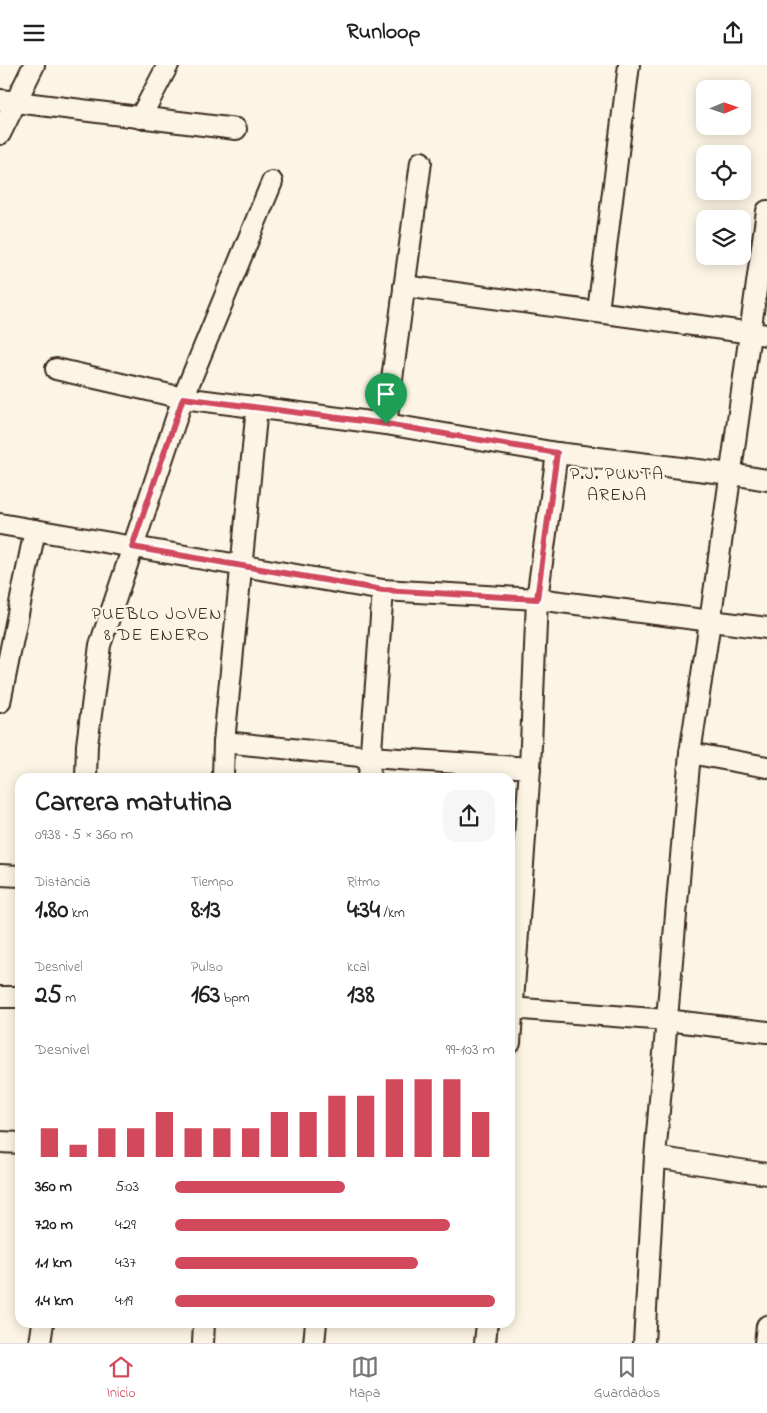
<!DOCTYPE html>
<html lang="es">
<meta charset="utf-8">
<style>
:root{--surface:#fff;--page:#f6f6f6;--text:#222;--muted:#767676;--line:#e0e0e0;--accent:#d1495b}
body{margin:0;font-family:"Indie Flower",sans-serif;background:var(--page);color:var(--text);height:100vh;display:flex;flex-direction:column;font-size:19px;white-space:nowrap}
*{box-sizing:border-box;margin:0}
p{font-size:16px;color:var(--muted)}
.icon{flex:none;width:28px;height:28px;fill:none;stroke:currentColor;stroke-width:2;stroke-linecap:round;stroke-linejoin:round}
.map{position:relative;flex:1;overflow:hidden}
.sheet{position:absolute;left:15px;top:708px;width:500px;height:555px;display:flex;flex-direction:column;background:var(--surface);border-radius:15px;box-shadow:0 2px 12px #0003}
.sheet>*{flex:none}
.needle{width:32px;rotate:88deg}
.buttons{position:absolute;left:696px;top:15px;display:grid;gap:10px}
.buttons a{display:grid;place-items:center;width:55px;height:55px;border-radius:10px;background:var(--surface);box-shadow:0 2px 12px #0003;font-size:25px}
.pin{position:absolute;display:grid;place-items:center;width:42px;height:42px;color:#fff;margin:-51px -21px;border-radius:50% 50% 50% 0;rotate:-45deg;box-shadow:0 0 5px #0007}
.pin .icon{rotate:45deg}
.round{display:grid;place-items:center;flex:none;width:52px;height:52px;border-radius:15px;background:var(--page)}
.headline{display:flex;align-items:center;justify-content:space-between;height:85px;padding:0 20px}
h1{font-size:28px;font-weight:800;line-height:38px}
.stats{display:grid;grid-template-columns:repeat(3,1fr);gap:8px;height:85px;padding:5px 20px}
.stats div{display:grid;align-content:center}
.stats b{font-size:25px;font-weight:800}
.stats small{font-size:14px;font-weight:400}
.stats p{font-size:14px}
.chart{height:140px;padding:10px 20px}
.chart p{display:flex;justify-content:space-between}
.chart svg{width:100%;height:90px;margin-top:5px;stroke:var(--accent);stroke-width:6}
ul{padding:0 20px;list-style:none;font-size:16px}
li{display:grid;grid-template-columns:80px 60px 1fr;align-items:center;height:38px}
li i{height:12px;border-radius:6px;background:var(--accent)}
header{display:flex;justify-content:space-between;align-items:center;height:65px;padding:0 20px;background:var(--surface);font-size:22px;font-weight:800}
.tab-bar{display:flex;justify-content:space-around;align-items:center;height:70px;border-top:1px solid var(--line);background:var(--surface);font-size:14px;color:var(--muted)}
.tab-bar a{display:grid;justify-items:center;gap:2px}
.tab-bar .current{color:var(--accent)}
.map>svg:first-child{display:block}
</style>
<header><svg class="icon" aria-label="menu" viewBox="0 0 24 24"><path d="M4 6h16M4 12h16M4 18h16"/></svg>Runloop<svg class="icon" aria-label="share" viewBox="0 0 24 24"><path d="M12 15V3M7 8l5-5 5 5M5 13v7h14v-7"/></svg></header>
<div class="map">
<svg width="767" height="1278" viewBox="0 0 767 1278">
<rect width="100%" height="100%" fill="#fcf5e5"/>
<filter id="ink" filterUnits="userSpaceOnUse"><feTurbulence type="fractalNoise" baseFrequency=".02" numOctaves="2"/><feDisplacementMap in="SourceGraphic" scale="10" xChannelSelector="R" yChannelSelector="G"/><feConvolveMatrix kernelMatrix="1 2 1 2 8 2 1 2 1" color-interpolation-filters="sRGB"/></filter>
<g filter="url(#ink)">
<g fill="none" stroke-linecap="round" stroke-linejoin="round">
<defs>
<g id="minor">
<polyline points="0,35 236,64"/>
<polyline points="140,53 168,0"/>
<polyline points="0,69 34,0"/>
<polyline points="404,221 767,270"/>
<polyline points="598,246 629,0"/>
<polyline points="56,304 183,333 386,359 557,388 731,409 767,415"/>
<polyline points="386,359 421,97"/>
<polyline points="0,459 383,525 537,534 767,563"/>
<polyline points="0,637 35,465"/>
<polyline points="224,677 370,692 530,703"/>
<polyline points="690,688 767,702"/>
<polyline points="86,712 87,680 100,580 183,333 272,117"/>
<polyline points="223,712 224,677 257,342"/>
<polyline points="369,712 383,525"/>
<polyline points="0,810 20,811"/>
<polyline points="0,932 20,932"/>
<polyline points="510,943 666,955 767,967"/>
<polyline points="510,978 530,703 537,534 557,388"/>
<polyline points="0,1077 20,1078"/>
<polyline points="655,1092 767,1109"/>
<polyline points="40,1278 43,1258"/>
<polyline points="203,1278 204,1258"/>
<polyline points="314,1278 316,1258"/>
<polyline points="485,1278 487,1258"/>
<polyline points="644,1278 655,1092 690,688 710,557 767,146"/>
<polyline points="765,1278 767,1261"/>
</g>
</defs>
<use href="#minor" stroke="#3b2a1e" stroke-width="24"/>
<use href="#minor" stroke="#fcf5e5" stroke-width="20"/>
</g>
</g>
<g fill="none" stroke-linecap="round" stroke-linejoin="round" filter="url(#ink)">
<defs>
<polygon id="route" points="183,333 386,359 557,388 537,534 383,525 132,482"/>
</defs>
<use href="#route" stroke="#fff" stroke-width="10"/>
<use href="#route" stroke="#d1495b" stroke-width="6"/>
</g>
<g text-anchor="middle" stroke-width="5" stroke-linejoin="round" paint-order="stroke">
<g font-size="18" letter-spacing="1" fill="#3b2a1e" stroke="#fcf5e5">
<text x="617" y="414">P.J. PUNTA<tspan x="617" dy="21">ARENA</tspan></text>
<text x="157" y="554">PUEBLO JOVEN<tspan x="157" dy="21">8 DE ENERO</tspan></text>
</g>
</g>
</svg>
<div class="buttons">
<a><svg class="needle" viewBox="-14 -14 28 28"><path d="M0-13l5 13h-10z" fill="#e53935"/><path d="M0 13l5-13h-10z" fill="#767676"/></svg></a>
<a><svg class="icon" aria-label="locate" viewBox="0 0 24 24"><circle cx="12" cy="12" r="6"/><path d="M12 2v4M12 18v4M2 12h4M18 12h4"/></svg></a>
<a><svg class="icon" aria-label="layers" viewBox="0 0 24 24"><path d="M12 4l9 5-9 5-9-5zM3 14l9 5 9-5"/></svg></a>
</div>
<div class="pin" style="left:386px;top:359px;background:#1e9e55"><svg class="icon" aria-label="arrive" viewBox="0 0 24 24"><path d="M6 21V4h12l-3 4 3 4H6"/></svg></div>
<section class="sheet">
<div class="headline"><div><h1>Carrera matutina</h1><p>09:38 · 5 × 360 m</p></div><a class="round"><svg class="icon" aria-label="share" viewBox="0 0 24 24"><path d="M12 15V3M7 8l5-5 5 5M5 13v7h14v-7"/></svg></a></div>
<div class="stats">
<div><p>Distancia</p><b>1.80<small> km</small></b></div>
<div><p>Tiempo</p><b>8:13</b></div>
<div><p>Ritmo</p><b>4:34<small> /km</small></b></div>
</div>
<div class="stats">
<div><p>Desnivel</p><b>25<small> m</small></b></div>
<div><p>Pulso</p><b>163<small> bpm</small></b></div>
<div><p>kcal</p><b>138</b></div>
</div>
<div class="chart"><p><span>Desnivel</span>99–103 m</p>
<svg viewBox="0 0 160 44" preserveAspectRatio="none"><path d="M5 44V30M15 44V38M25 44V30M35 44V30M45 44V22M55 44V30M65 44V30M75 44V30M85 44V22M95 44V22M105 44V14M115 44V14M125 44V6M135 44V6M145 44V6M155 44V22"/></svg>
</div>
<ul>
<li><b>360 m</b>5:03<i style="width:53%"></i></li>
<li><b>720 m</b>4:29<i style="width:86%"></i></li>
<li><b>1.1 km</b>4:37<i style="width:76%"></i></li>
<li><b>1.4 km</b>4:19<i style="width:100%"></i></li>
</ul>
</section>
</div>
<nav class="tab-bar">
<a class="current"><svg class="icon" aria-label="home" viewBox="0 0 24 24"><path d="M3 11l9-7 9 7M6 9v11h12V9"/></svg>Inicio</a>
<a><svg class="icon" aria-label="map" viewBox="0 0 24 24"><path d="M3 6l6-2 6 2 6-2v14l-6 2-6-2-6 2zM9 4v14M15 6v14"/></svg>Mapa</a>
<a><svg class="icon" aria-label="saved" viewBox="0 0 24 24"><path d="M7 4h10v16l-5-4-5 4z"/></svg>Guardados</a>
</nav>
